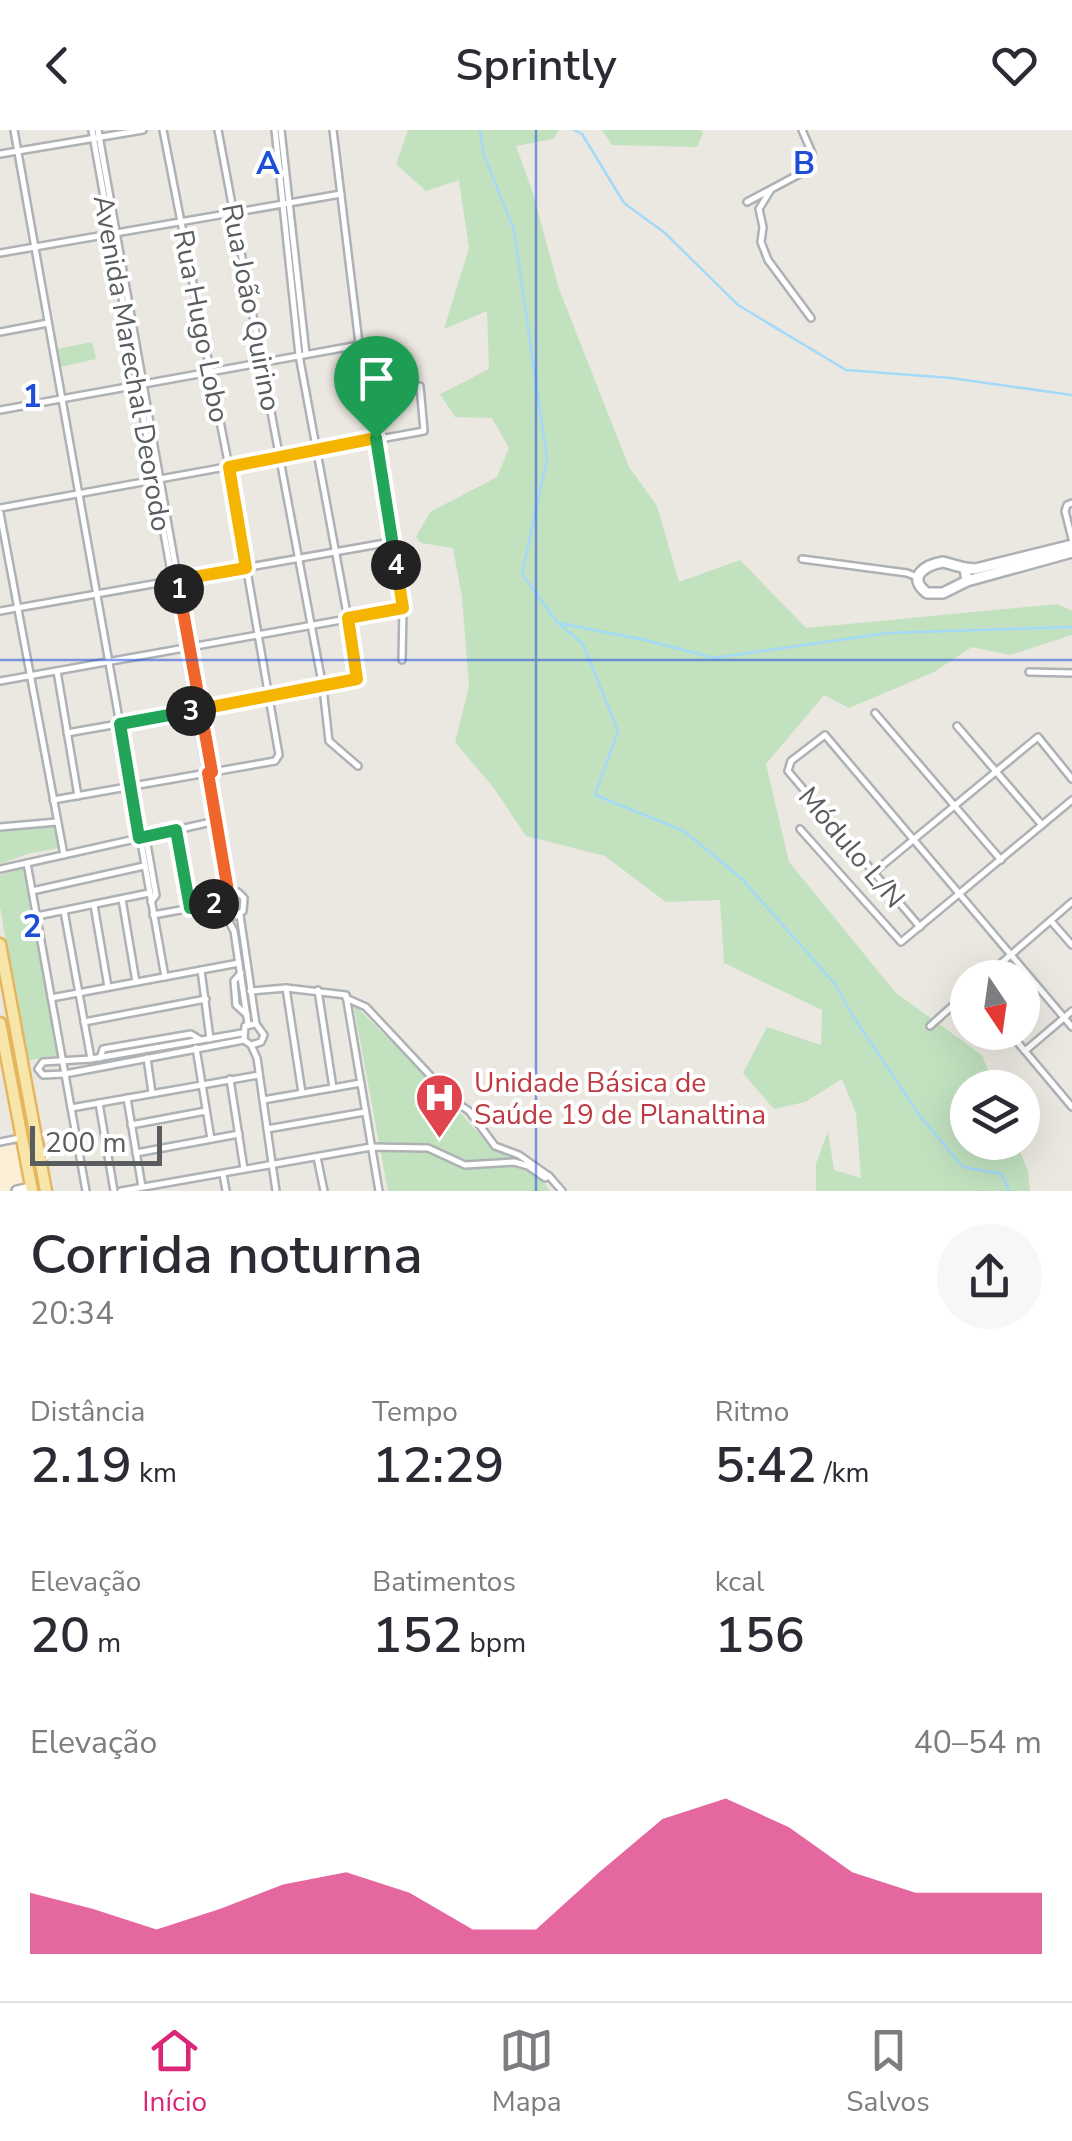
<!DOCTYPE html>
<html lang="pt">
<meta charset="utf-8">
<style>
:root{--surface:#fff;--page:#f7f7f7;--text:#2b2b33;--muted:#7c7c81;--line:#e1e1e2;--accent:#db2777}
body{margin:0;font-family:"Nunito Sans",sans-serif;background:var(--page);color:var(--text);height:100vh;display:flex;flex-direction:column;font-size:38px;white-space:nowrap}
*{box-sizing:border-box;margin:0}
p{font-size:32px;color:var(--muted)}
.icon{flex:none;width:55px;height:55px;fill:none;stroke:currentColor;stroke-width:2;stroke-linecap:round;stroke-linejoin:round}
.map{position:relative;height:1061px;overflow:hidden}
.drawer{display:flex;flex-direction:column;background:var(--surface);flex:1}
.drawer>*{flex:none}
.needle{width:65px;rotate:167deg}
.controls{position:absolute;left:950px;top:830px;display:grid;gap:20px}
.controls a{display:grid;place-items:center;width:90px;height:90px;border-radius:50%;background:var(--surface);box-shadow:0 10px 40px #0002;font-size:50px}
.scale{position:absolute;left:30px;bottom:25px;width:132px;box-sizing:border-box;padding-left:10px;border:5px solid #595d60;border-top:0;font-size:28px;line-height:35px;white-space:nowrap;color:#595d60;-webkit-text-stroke:8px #fff;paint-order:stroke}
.pin{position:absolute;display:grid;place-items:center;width:85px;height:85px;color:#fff;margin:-102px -42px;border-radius:50% 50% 50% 0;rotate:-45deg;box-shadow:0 0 10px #0007}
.pin .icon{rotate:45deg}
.km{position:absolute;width:50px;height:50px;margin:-25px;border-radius:50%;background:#222;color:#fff;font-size:28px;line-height:50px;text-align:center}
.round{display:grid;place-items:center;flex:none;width:105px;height:105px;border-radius:52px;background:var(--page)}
.head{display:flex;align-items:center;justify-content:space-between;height:170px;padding:0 30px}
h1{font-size:55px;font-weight:600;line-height:75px}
.stats{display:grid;grid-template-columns:repeat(3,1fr);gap:15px;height:170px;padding:10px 30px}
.stats div{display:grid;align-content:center}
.stats b{font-size:50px;font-weight:600}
.stats small{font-size:28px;font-weight:400}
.stats p{font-size:28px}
.chart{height:280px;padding:20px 30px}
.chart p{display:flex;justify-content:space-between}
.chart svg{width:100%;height:180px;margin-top:10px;fill:var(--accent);opacity:.7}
header{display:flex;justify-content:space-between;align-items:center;height:130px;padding:0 30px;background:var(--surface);font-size:45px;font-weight:600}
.tab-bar{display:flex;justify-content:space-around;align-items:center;height:140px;border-top:2px solid var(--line);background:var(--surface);font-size:28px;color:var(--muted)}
.tab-bar a{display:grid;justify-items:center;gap:5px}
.tab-bar .active{color:var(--accent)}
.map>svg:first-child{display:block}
</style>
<header><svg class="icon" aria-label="back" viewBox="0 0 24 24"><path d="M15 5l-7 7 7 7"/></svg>Sprintly<svg class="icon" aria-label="heart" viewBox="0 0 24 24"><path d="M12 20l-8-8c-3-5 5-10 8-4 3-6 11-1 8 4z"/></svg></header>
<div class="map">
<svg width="1072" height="1061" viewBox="0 0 1072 1061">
<rect width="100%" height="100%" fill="#ebe8e1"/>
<polygon fill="#faefd6" points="17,1006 28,1061 0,1061 0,1009"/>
<g fill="#c1e1bf">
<polygon points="408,0 559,0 553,9 516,16 532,60 559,159 629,337 657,376 679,452 740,430 806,498 1057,474 1072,481 1072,505 1010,525 972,517 934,542 849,578 824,565 766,634 789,732 896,863 982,925 995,957 968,958 968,1012 1017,1013 1028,1041 1030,1061 816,1061 816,1034 828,1001 834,1040 861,1048 856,983 842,949 805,972 774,979 743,943 767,897 821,915 822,880 724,833 720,770 666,772 605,726 526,706 494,658 455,612 469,556 462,467 453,418 421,413 416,407 430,382 497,347 509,318 492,288 455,287 440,264 489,239 487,181 444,199 469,118 459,50 426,61 396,34"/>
<polygon points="602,0 702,0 703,4 697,17 612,15"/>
<polygon points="92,212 96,229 60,237 57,219"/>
<polygon points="53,696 59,718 27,724 0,734 0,700"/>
<polygon points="25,738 59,925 26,931 0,777 0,745"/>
<polygon points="353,873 449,970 487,1013 541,1049 550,1061 388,1061"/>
</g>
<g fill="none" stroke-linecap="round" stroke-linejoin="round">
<g stroke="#a4d9f7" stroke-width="2.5">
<polyline points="480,0 484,25 514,100 547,329 522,444 557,492 583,514 618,601 595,665 684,701 742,749 835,854 854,888 920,986 963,1037 1002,1044 1009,1061"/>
<polyline points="574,0 582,4 624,73 665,103 738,175 846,240 951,248 1072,265"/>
<polyline points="558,493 645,510 714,528 888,503 1072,497"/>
</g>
<defs>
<g id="street">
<polyline points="14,0 165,847"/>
<polyline points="92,0 228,761"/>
<polyline points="98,0 233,761"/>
<polyline points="218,0 323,558 329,611 358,636"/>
<polyline points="281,0 306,224"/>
<polyline points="333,0 363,246 403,479 402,530"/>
<polyline points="0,24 143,0"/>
<polyline points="770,61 759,79 763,97 761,112 768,130 811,188"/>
<polyline points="747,72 807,40 812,23 802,0"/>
<polyline points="0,123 341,64"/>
<polyline points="0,202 48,193"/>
<polyline points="0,280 359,215"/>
<polyline points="1072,373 1067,375 1065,381 1072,409"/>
<polyline points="0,378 424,301 420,256"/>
<polyline points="0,383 64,725"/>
<polyline points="802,429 907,443 917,447"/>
<polyline points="0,481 391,412"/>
<polyline points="57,541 78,666"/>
<polyline points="1029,542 1072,543"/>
<polyline points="0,551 403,479"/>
<polyline points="875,583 1001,730"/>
<polyline points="957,596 1042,695"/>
<polyline points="67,603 323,558 357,549 358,543 299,225 275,0"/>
<polyline points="53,670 275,631 279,625 229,337 163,0"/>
<polyline points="0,697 57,692"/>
<polyline points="800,699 901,812 1072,670"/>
<polyline points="176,700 190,778"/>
<polyline points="140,712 147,714 156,765 151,772"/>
<polyline points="27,733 86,1061"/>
<polyline points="0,739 216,691"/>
<polyline points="873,743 1038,607 1072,649"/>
<polyline points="32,761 144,736"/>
<polyline points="122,769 136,852"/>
<polyline points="94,775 108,857"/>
<polyline points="64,781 91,929"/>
<polyline points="153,785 219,773"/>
<polyline points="240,785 256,894 264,905 261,912 251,915 244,910 245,896 256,894"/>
<polyline points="37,786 149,763"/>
<polyline points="227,786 236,786 243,781 244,768 238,762 224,764 219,773 234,801 248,894"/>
<polyline points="1051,791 1072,815"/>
<polyline points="920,797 788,641 791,631 825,605 1072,897"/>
<polyline points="201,840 210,909"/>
<polyline points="241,843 234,851 236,875 247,885"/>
<polyline points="984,848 1072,772"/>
<polyline points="286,858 302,963"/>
<polyline points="318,860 333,958"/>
<polyline points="250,861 286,858 346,865 379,1061"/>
<polyline points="51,868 239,833"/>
<polyline points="346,868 366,877 454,971 469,981 495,1016 519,1025 549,1046 562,1061"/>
<polyline points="84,892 206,869"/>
<polyline points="930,896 968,862"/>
<polyline points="1009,902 1072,977"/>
<polyline points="242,903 91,929 43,932 38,939 43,945 65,944 244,910"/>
<polyline points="251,915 257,928 276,1061"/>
<polyline points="196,918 211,1009"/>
<polyline points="1025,921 1072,881"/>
<polyline points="100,928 103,919 191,904 199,909"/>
<polyline points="147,928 152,963"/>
<polyline points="230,949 244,1039"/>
<polyline points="127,968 142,1057"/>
<polyline points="263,970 361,953"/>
<polyline points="99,973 114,1061"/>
<polyline points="71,978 259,945"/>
<polyline points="131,995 206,981"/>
<polyline points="267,999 365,982"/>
<polyline points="0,1012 20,1008"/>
<polyline points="136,1023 239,1004"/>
<polyline points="317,1027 324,1061"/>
<polyline points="223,1044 226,1061"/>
<polyline points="121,1061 371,1017 428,1018 465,1035 514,1032 528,1036 545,1048 549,1046"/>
</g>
<g id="secondary">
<path d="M943 432 965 438 967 451 943 463H927C906 447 925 435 943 432Z"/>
<polyline points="965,438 975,439 1072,415"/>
<polyline points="967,451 1072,422"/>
<polyline points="17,1061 31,1058"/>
</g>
<g id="primary">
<polyline points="0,814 46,1061"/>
<polyline points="0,893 32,1061"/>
</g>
</defs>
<use href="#street" stroke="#aeb2b5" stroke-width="10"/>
<use href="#secondary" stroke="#adb1b5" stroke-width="14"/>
<use href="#primary" stroke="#e5b660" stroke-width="15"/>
<use href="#street" stroke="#fff" stroke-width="5"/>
<use href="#secondary" stroke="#fff" stroke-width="9"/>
<use href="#primary" stroke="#f8e5a9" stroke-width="10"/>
</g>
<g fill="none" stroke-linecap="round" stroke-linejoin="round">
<defs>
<polyline id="split-1" points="179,459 177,450 246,438 229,337 376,308"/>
<polyline id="split-2" points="179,459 212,642 208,643 228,761 214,774"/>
<polyline id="split-3" points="191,581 120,594 139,708 176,700 190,778 214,774"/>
<polyline id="split-4" points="191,581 357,549 348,488 403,478 396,435"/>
<polyline id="split-5" points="376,308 396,435"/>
</defs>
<use href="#split-1" stroke="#fff" stroke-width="20"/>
<use href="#split-2" stroke="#fff" stroke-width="20"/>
<use href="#split-3" stroke="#fff" stroke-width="20"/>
<use href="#split-4" stroke="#fff" stroke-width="20"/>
<use href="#split-5" stroke="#fff" stroke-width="20"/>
<use href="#split-1" stroke="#f5b400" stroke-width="12"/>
<use href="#split-2" stroke="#f0652b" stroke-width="12"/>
<use href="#split-3" stroke="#22a559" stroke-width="12"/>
<use href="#split-4" stroke="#f5b400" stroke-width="12"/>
<use href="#split-5" stroke="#22a559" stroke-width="12"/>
</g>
<path fill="none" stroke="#1d4ed8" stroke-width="2.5" stroke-opacity="0.55" d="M536 0V1061M0 530H1072"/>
<defs>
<symbol id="hospital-pin" viewBox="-11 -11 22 30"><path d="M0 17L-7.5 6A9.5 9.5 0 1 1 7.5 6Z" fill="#e0444e" stroke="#fff"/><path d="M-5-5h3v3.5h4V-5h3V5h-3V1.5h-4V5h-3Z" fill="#fff"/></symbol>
</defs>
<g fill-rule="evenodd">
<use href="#hospital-pin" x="412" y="940" width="55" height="75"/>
</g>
<g text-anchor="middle" stroke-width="8" stroke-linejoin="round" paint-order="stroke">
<g font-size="28" fill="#595d60" stroke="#fff">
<text transform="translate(252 177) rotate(79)" y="10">Rua João Quirino</text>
<text transform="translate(202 196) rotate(79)" y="10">Rua Hugo Lobo</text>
<text transform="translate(133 233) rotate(80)" y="10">Avenida Marechal Deorodo</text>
<text transform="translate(852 717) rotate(50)" y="10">Módulo L/N</text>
</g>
<g font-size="28" fill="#be3a42" stroke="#fff" text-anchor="start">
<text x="474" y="962">Unidade Básica de<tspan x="474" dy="32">Saúde 19 de Planaltina</tspan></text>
</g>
</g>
<g font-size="32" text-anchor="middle" font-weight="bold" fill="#1d4ed8" stroke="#fff" stroke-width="8" stroke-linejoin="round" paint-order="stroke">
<text x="268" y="44">A</text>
<text x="804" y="44">B</text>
<text x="32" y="277">1</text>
<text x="32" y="807">2</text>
</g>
</svg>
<div class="controls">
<a><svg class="needle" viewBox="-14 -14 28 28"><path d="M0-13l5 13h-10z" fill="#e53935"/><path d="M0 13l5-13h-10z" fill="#7c7c81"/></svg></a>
<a><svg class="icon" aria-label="layers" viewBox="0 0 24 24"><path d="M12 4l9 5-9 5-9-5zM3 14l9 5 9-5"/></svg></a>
</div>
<div class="scale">200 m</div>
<div class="pin" style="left:376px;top:308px;background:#1e9e55"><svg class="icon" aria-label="arrive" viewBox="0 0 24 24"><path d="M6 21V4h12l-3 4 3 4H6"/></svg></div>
<b class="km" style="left:179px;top:459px">1</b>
<b class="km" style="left:214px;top:774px">2</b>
<b class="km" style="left:191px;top:581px">3</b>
<b class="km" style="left:396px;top:435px">4</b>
</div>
<section class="drawer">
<div class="head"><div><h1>Corrida noturna</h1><p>20:34</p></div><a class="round"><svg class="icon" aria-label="share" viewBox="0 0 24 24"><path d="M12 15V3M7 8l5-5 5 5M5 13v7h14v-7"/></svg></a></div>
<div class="stats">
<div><p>Distância</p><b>2.19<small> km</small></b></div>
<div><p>Tempo</p><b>12:29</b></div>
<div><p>Ritmo</p><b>5:42<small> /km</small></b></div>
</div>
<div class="stats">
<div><p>Elevação</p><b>20<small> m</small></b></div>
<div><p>Batimentos</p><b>152<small> bpm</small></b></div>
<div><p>kcal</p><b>156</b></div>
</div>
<div class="chart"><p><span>Elevação</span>40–54 m</p>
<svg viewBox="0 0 160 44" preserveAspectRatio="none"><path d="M0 44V29L10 33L20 38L30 33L40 27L50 24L60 29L70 38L80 38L90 24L100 11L110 6L120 13L130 24L140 29L150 29L160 29V44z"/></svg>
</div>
</section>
<nav class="tab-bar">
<a class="active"><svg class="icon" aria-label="home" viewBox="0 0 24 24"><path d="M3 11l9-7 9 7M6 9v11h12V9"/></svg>Início</a>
<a><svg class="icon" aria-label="map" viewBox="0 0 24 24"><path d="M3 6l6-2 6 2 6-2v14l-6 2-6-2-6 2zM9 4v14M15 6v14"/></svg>Mapa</a>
<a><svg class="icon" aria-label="saved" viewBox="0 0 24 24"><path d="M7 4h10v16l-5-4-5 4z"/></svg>Salvos</a>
</nav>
